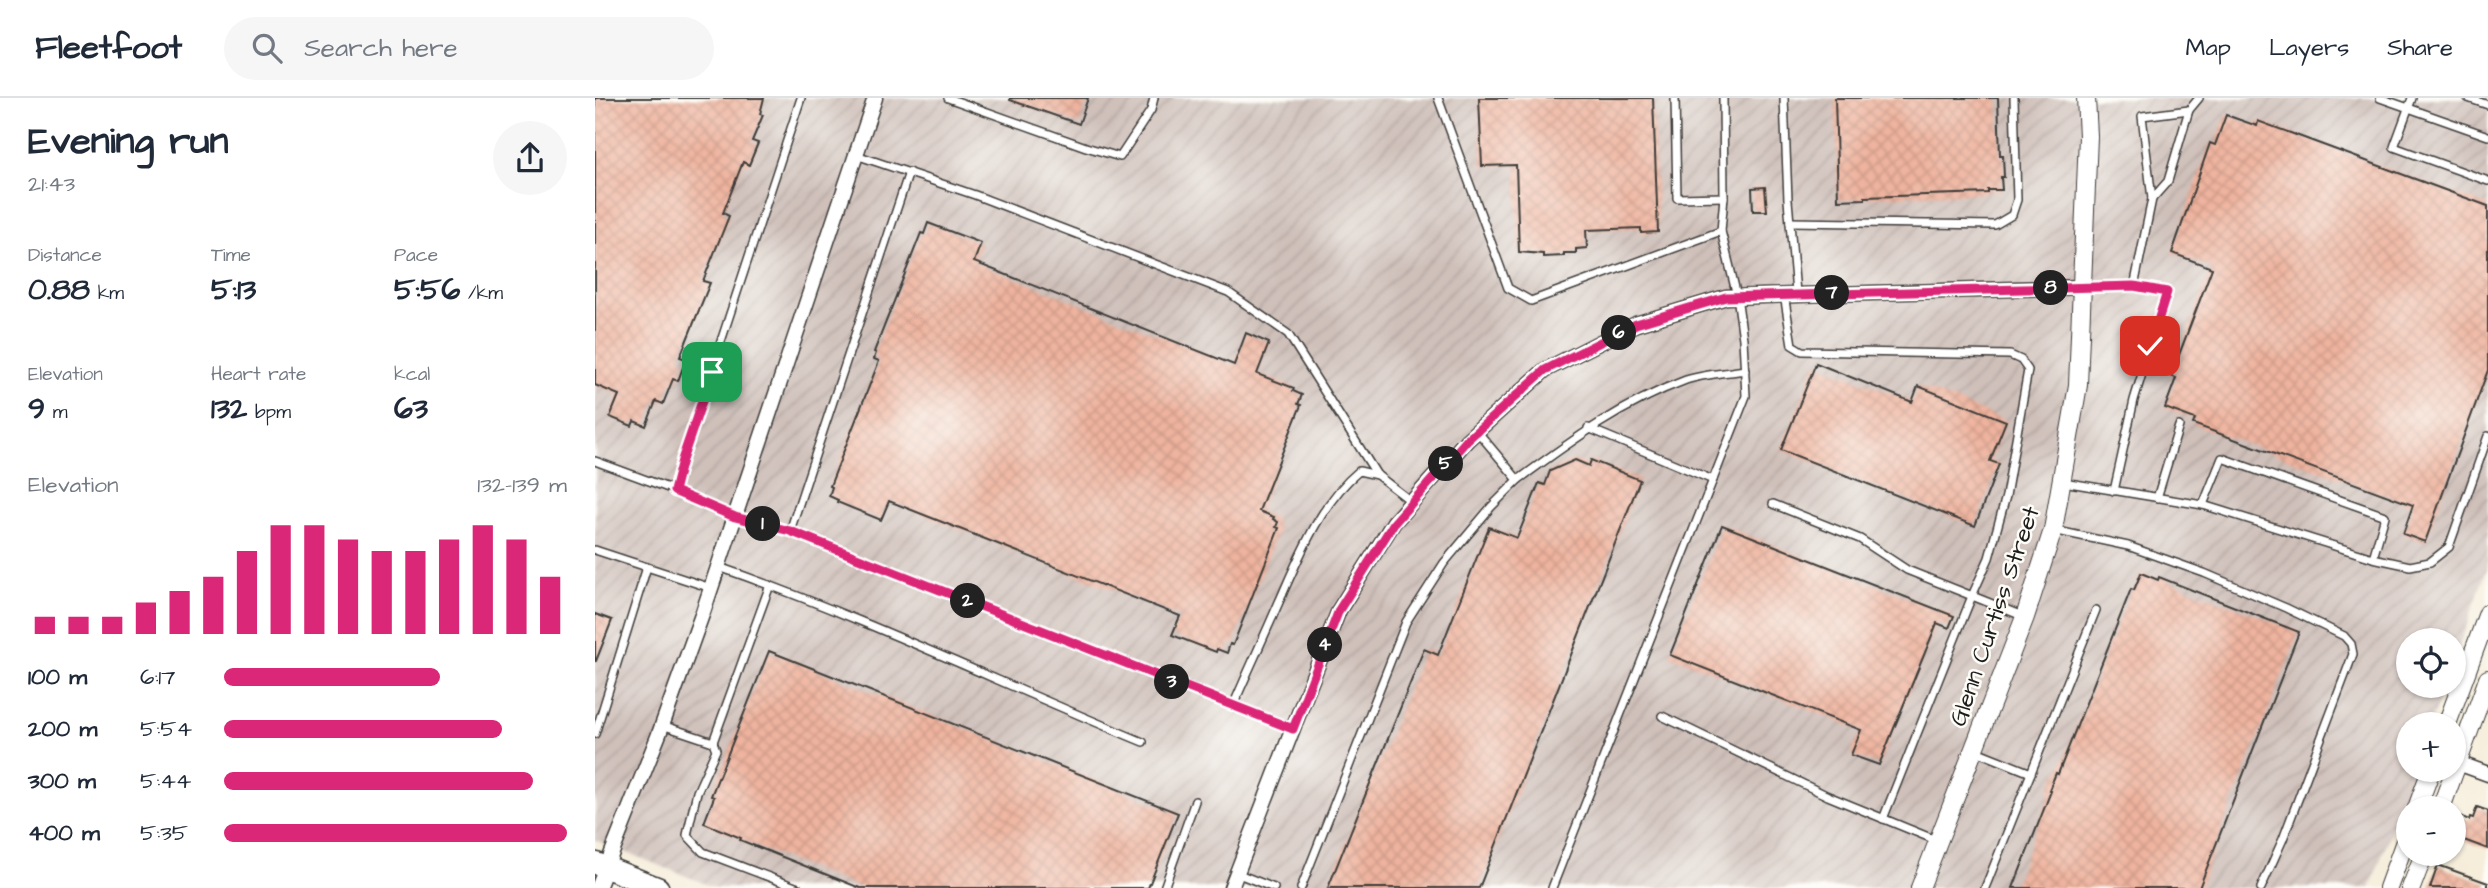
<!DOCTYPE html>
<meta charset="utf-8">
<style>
:root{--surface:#fff;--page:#f6f6f7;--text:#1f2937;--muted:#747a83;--line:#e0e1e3;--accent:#db2777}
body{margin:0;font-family:"Architects Daughter",sans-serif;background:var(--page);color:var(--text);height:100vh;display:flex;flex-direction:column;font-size:26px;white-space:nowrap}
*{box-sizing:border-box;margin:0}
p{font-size:23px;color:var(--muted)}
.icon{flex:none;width:38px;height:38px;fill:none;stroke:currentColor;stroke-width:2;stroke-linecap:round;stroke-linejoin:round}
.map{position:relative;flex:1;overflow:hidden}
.panel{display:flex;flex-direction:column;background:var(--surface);width:595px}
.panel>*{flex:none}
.buttons{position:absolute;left:1801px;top:530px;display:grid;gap:14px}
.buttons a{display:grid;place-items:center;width:70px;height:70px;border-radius:50%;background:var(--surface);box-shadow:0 2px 5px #0004;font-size:35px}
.pin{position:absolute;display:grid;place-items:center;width:60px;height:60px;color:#fff;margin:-30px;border-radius:14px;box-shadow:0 4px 10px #0006}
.km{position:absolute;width:35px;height:35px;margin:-18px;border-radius:50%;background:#222;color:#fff;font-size:19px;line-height:35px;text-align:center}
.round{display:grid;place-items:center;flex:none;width:74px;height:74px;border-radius:37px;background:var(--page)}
.summary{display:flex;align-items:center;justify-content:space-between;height:119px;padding:0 28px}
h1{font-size:38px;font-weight:800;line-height:52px}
.metrics{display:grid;grid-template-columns:repeat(3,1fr);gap:10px;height:119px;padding:7px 28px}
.metrics div{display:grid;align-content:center}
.metrics b{font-size:30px;font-weight:800}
.metrics small{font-size:19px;font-weight:400}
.metrics p{font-size:19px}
.chart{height:196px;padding:14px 28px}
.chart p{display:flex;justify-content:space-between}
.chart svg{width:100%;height:126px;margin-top:7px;stroke:var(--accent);stroke-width:6}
ul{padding:0 28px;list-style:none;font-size:23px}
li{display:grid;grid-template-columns:112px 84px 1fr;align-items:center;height:52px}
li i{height:18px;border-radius:9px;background:var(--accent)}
header{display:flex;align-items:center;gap:42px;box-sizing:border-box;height:98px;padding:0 35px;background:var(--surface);border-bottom:2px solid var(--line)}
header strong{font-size:33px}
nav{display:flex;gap:38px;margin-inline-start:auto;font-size:24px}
.search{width:490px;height:63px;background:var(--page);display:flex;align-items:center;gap:18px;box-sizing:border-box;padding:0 24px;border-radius:38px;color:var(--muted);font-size:26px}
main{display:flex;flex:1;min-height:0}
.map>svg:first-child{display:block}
</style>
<header>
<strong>Fleetfoot</strong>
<div class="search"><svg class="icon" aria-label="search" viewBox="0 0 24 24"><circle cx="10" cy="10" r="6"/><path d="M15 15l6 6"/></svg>Search here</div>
<nav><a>Map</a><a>Layers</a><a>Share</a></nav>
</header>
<main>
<section class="panel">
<div class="summary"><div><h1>Evening run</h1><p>21:43</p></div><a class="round"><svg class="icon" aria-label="share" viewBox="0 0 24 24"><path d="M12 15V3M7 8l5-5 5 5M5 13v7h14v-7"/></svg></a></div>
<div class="metrics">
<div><p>Distance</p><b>0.88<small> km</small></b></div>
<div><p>Time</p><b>5:13</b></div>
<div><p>Pace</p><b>5:56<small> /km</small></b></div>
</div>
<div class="metrics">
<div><p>Elevation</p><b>9<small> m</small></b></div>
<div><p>Heart rate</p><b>132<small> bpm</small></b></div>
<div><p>kcal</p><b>63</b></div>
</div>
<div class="chart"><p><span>Elevation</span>132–139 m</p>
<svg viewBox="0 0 160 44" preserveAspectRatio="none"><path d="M5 44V38M15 44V38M25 44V38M35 44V33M45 44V29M55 44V24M65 44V15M75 44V6M85 44V6M95 44V11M105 44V15M115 44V15M125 44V11M135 44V6M145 44V11M155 44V24"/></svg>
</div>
<ul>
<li><b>100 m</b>6:17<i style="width:63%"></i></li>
<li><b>200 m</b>5:54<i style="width:81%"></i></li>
<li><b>300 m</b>5:44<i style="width:90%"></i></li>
<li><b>400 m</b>5:35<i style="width:100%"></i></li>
</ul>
</section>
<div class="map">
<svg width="1893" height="790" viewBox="0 0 1893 790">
<defs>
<pattern id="industrial-furrows" width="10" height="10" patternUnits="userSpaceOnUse" patternTransform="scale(1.75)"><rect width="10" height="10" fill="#cfc0ba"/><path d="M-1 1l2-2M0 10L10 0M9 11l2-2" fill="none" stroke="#b1a49f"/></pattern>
<pattern id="building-cross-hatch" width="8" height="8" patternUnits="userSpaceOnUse" patternTransform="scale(1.75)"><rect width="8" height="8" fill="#efb49f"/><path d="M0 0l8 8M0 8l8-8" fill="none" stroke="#cc9a88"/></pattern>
</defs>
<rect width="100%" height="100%" fill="#fdfcf7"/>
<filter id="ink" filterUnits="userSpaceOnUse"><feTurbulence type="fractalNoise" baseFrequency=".0143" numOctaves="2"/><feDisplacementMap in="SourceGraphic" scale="14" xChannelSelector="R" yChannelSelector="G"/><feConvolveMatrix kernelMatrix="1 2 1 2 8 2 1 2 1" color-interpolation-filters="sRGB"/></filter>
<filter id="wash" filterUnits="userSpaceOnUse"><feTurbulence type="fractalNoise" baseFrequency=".00686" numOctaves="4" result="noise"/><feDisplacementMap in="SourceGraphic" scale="28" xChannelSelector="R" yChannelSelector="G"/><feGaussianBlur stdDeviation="1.57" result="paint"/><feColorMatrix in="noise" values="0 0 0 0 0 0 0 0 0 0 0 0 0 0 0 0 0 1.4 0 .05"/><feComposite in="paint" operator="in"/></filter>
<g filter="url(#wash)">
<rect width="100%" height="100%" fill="#f5ecd8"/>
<polygon fill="url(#industrial-furrows)" points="0,0 1893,0 1893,468 1859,562 1858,542 1813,542 1813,588 1849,588 1835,626 1813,626 1813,672 1818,672 1775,790 121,790 0,742"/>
<g id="blocks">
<g fill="url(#building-cross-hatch)">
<polygon points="0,0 169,0 165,16 168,17 157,43 163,45 154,67 148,64 128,115 134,118 108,183 115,185 85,259 91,261 83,283 78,281 68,306 61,303 51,328 39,323 37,328 15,319 24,297 0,287"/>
<polygon points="415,0 493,0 484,26 415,2"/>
<polygon points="884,0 1058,0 1063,134 1046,135 1046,130 991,132 992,150 981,151 981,155 969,155 969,158 948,159 948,156 924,154 921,67 887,68"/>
<polygon points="1240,0 1403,0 1405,57 1408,57 1409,79 1406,79 1407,92 1393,92 1393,95 1270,99 1270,101 1243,102"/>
<polygon points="1631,17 1662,28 1663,23 1893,108 1893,272 1830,444 1808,436 1818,407 1598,326 1600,321 1570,310 1581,280 1576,278 1617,170 1577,155 1615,45 1620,47"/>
<polygon points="1170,89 1172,113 1158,113 1157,90"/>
<polygon points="333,125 386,145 379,164 639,267 651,235 674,245 662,276 699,290 698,293 707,297 703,306 706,307 664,413 679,419 678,421 683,424 681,429 684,430 638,547 635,546 632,555 622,551 621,554 577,537 585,518 294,403 286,422 242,404 243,402 234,398 237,389 235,388 284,263 279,261 281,255 279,254 326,135 329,136"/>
<polygon points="1221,265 1317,304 1323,288 1411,323 1395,363 1404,366 1380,428 1186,352"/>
<polygon points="980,362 994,368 996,362 1045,382 884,790 733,790 829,551 843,557 894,429 922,440 944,385 950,387 955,373"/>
<polygon points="1127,427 1359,518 1354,530 1342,525 1284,667 1256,657 1266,632 1075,557"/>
<polygon points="1546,475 1563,482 1564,479 1704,534 1604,790 1418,790 1456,693 1454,692 1461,675 1463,676 1536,491 1539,492"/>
<polygon points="0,516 17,522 1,563 0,563"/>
<polygon points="174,553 583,715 553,790 265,790 145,742 146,740 109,725 119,699 116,698"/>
<polygon points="1882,709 1893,713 1893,751 1858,738 1865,718 1874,722 1875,719 1878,720"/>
<polygon points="1843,767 1893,785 1893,790 1835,790"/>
</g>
</g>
</g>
<g filter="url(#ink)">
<use href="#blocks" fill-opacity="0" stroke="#3d3b38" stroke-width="2"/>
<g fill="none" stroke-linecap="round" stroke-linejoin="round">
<defs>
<g id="service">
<polyline points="353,0 491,49 525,59 556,12 559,0"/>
<polyline points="843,0 913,190 936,203 1126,133 1142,198 1148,241 1151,298 957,790"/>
<polyline points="1080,0 1082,100 1129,99"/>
<polyline points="1189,0 1193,102 1201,195"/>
<polyline points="1785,0 1893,38"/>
<polyline points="1817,0 1799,49 1893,83"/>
<polyline points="1873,0 1893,7"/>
<polyline points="261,57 380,97 633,194 693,236 782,377 817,404"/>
<polyline points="1557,101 1573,83 1594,12"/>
<polyline points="1195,124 1400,127 1417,117 1422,102 1419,0"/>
<polyline points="1126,133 1129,99 1128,0"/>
<polyline points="1489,189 1539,189 1557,101 1547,18 1594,12 1604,0"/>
<polyline points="1189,196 1197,247 1207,253 1415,257 1426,262 1433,272 1411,398 1394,460 1377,498 1288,721"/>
<polyline points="993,330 1118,382"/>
<polyline points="0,363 95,398 140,419 195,433 314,74"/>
<path d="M923 382C976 343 1028 305 1091 282 1109 276 1131 275 1150 272"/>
<polyline points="1468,384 1608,407 1778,460 1815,468 1835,464 1854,449 1893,338"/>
<polyline points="79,393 87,362 206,0"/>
<polyline points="1519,393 1539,302 1572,194 1539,189"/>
<polyline points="1562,400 1584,328"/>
<polyline points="1178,406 1265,441 1312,472 1430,519"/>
<polyline points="1608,407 1627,360 1790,418 1778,460"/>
<polyline points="1458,432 1533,448 1609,475 1691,510 1749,538 1756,546 1758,556 1688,741 1666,790"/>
<polyline points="195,433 698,630"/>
<polyline points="0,452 116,490"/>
<path d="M124 469C268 519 407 586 548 644"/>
<path d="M638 608C653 573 669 539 684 504 704 459 725 405 764 373L782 377"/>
<polyline points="1067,618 1233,698 1343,743"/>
<polyline points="67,627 118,644 121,652 102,694 92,737 108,754 203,790"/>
<polyline points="0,636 52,469"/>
<polyline points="118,644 175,487"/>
<polyline points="1381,653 1436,675"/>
<polyline points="641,775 679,790"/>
<polyline points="569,790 600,703"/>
<polyline points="706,790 811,524 849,465 896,409 923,382 882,333"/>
<polyline points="1390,790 1501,512"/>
</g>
<g id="minor">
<polyline points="1863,665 1893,676"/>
<polyline points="3,790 64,636 108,514 280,0"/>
<polyline points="636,790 744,512 799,424 872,342 950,272 1041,226 1131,199 1489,189"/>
</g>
<g id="tertiary">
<polyline points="1852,626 1893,515"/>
<polyline points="1822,710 1836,672"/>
<polyline points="1846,710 1893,581"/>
<polyline points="1325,790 1430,519 1458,432 1483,287 1493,38 1491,0"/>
<polyline points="1793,790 1813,735"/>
<polyline points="1816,790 1829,756"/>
</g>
<polyline id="primary" points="0,765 63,790"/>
</defs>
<use href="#service" stroke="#3d3b38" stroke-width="10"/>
<use href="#minor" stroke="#3d3b38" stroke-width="17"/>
<use href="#tertiary" stroke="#3d3b38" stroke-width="20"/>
<use href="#primary" stroke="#3d3b38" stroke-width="24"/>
<use href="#service" stroke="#fff" stroke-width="7"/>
<use href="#minor" stroke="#fff" stroke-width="14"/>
<use href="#tertiary" stroke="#fff" stroke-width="18"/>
<use href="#primary" stroke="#fff" stroke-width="21"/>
</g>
</g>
<g fill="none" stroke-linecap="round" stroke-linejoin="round" filter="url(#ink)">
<defs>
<polyline id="route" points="117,274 87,362 79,393 140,419 195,433 698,631 744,512 799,425 872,342 950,272 1041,226 1131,199 1539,188 1572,194 1555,248"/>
</defs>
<use href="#route" stroke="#fff" stroke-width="14"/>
<use href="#route" stroke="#db2777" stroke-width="9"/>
</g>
<g text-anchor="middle" stroke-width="5" stroke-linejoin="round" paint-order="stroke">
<g font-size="24" fill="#1c1c1c" stroke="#fdfcf7">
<text transform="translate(1399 518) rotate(-71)" y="8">Glenn Curtiss Street</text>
</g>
</g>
</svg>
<div class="buttons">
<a><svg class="icon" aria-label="locate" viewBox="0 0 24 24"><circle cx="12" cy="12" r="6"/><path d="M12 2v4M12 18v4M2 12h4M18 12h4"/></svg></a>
<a>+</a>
<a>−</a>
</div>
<div class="pin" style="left:117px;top:274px;background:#1e9e55"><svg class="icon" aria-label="arrive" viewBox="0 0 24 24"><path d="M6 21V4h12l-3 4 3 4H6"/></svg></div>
<div class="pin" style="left:1555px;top:248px;background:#d93025"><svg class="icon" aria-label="check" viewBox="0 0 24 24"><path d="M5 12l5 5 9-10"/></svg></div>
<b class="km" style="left:168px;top:426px">1</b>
<b class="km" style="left:373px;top:503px">2</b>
<b class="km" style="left:577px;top:584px">3</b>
<b class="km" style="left:730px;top:547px">4</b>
<b class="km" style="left:851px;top:366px">5</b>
<b class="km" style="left:1024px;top:235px">6</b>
<b class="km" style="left:1237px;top:195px">7</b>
<b class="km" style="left:1456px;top:190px">8</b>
</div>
</main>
